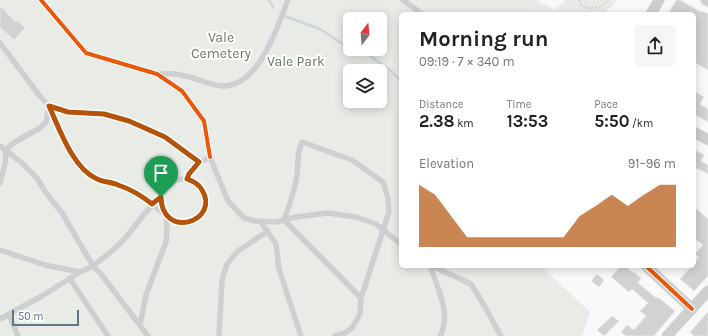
<!DOCTYPE html>
<meta charset="utf-8">
<style>
:root{--surface:#fff;--page:#f6f6f6;--text:#222;--muted:#767676;--accent:#b45309}
body{margin:0;font-family:Karla,sans-serif;background:var(--page);color:var(--text);height:100vh;display:flex;flex-direction:column;font-size:15px;white-space:nowrap}
*{box-sizing:border-box;margin:0}
p{font-size:13px;color:var(--muted)}
.icon{flex:none;width:22px;height:22px;fill:none;stroke:currentColor;stroke-width:2;stroke-linecap:round;stroke-linejoin:round}
.map{position:relative;flex:1;overflow:hidden}
.details{position:absolute;left:399px;top:12px;width:297px;height:256px;display:flex;flex-direction:column;background:var(--surface);border-radius:6px;box-shadow:0 2px 10px #0003}
.details>*{flex:none}
.needle{width:26px;rotate:16deg}
.controls{position:absolute;left:343px;top:12px;display:grid;gap:8px}
.controls a{display:grid;place-items:center;width:44px;height:44px;border-radius:6px;background:var(--surface);box-shadow:0 2px 10px #0003;font-size:20px}
.scale{position:absolute;left:12px;bottom:10px;width:67px;box-sizing:border-box;padding-left:4px;border:2px solid #657683;border-top:0;font-size:11px;line-height:14px;white-space:nowrap;color:#657683;-webkit-text-stroke:3px #fff;paint-order:stroke}
.pin{position:absolute;display:grid;place-items:center;width:34px;height:34px;color:#fff;margin:-41px -17px;border-radius:50% 50% 50% 0;rotate:-45deg;box-shadow:0 0 4px #0007}
.pin .icon{rotate:45deg}
.round{display:grid;place-items:center;flex:none;width:42px;height:42px;border-radius:6px;background:var(--page)}
.head{display:flex;align-items:center;justify-content:space-between;height:68px;padding:0 20px}
h1{font-size:22px;font-weight:700;line-height:30px}
.stats{display:grid;grid-template-columns:repeat(3,1fr);gap:6px;height:68px;padding:4px 20px}
.stats div{display:grid;align-content:center}
.stats b{font-size:17px;font-weight:700}
.stats small{font-size:11px;font-weight:400}
.stats p{font-size:11px}
.chart{height:112px;padding:8px 20px}
.chart p{display:flex;justify-content:space-between}
.chart svg{width:100%;height:72px;margin-top:4px;fill:var(--accent);opacity:.7}
.map>svg:first-child{display:block}
</style>
<div class="map">
<svg width="708" height="336" viewBox="0 0 708 336">
<rect width="100%" height="100%" fill="#f9f9f9"/>
<path fill="#e8ebe6" fill-rule="evenodd" d="M0 0H537L555 10 565 0H617L610 8 601 14H401V266H545L544 269 590 312 582 336H0ZM350 19H380V49H350ZM350 71H380V101H350Z"/>
<g fill="none" stroke-linecap="round" stroke-linejoin="round">
<g stroke="#ced6d9" stroke-width="2.5">
<polyline points="269,0 273,7"/>
<polyline points="284,16 320,29 350,49"/>
<polyline points="350,49 369,55 392,72 401,81"/>
</g>
</g>
<g fill="#d0d2d3" stroke="#e8e8e8">
<polygon points="676,0 680,0 701,12 702,11 708,14 708,70 694,62 694,14 668,14"/>
<polygon points="0,6 16,22 18,21 25,28 14,40 0,27"/>
<polygon points="694,91 704,97 700,104 708,109 708,122 695,115 694,115"/>
<polygon points="694,149 704,155 701,161 708,165 708,174 697,168 694,173"/>
<polygon points="694,207 708,219 708,276 694,291 680,279 692,266 694,266 694,264 699,257 695,254 703,245 694,238"/>
<polygon points="621,266 625,266 633,273 634,272 641,278 638,283 656,298 658,297 675,311 654,336 626,336 621,332 627,325 634,330 646,316 640,311 648,303 632,289 629,292 611,277"/>
<polygon points="597,274 604,280 599,287 591,281"/>
<polygon points="708,312 708,336 694,336 690,332"/>
<polygon points="612,316 619,321 604,336 597,330"/>
</g>
<g fill="none" stroke-linecap="round" stroke-linejoin="round">
<path stroke="#cbcccd" stroke-width="1.5" stroke-dasharray="2 2" stroke-linecap="butt" d="M579 0 581 5C591 11 600 8 609 0"/>
<g stroke="#cecfd0" stroke-width="5.5">
<polyline points="403,0 422,14"/>
<polyline points="0,43 39,95 49,106 68,112 104,114 129,121 165,137 199,162"/>
<path d="M157 74C165 74 174 73 181 75 193 77 213 86 223 86 259 87 277 27 288 0"/>
<path d="M49 106C57 123 70 157 83 169 96 181 104 179 119 185 137 192 151 203 166 215L167 231 166 242 146 295 140 325"/>
<path d="M0 146 22 163 37 178 46 193 62 213 93 266C105 257 117 248 126 237 138 223 147 208 161 197"/>
<circle cx="183" cy="201" r="22"/>
<path d="M187 179C191 168 199 162 210 157L228 201 244 218 255 221 276 222 296 217 328 213 356 217 376 224 401 244"/>
<polyline points="0,183 5,164 6,149 15,142 40,128 46,122 49,107"/>
<polyline points="261,222 276,244 279,269 301,336"/>
<polyline points="0,250 45,265 80,272"/>
<path d="M430 266C437 287 452 314 440 336"/>
<polyline points="432,266 471,284 485,307 501,336"/>
<polyline points="70,279 108,336"/>
<polyline points="9,315 18,336"/>
<polyline points="0,319 42,296 80,272 93,266 101,274 148,336"/>
<polyline points="219,336 222,280 227,264 238,251 268,231"/>
<path d="M335 336 345 333 352 328 360 314 361 298 389 212 388 198 383 182 352 160 302 142C296 155 299 162 297 175 295 191 289 206 284 220L361 298"/>
</g>
<g stroke="#cecfd0" stroke-width="11">
<polyline points="706,0 708,1"/>
<polyline points="651,14 659,0"/>
<polyline points="694,132 708,140"/>
<polyline points="646,266 692,309"/>
<polyline points="667,336 708,291"/>
</g>
<defs>
<g id="cycleway">
<polyline points="41,0 86,53 157,74 182,91 204,121 210,157"/>
<polyline points="646,266 692,309"/>
</g>
</defs>
<use href="#cycleway" stroke="#fff" stroke-width="6"/>
<use href="#cycleway" stroke="#e8590c" stroke-width="4"/>
</g>
<g fill="none" stroke-linecap="round" stroke-linejoin="round">
<defs>
<path id="route" d="M49 106 68 112 104 114 129 121 165 137 199 162 189 174 187 179C193 181 199 184 202 190 221 221 162 241 161 197L152 204C142 196 130 189 118 185 111 182 103 182 97 179 73 169 59 128 49 106Z"/>
</defs>
<use href="#route" stroke="#fff" stroke-width="8"/>
<use href="#route" stroke="#b45309" stroke-width="5"/>
</g>
<g text-anchor="middle" stroke-width="4" stroke-linejoin="round" paint-order="stroke">
<g font-size="14" fill="#687a64" stroke="#fff">
<text x="221" y="42">Vale<tspan x="221" dy="16">Cemetery</tspan></text>
<text x="296" y="66">Vale Park</text>
</g>
</g>
</svg>
<div class="controls">
<a><svg class="needle" viewBox="-14 -14 28 28"><path d="M0-13l5 13h-10z" fill="#e53935"/><path d="M0 13l5-13h-10z" fill="#767676"/></svg></a>
<a><svg class="icon" aria-label="layers" viewBox="0 0 24 24"><path d="M12 4l9 5-9 5-9-5zM3 14l9 5 9-5"/></svg></a>
</div>
<div class="scale">50 m</div>
<div class="pin" style="left:161px;top:197px;background:#1e9e55"><svg class="icon" aria-label="arrive" viewBox="0 0 24 24"><path d="M6 21V4h12l-3 4 3 4H6"/></svg></div>
<section class="details">
<div class="head"><div><h1>Morning run</h1><p>09:19 · 7 × 340 m</p></div><a class="round"><svg class="icon" aria-label="share" viewBox="0 0 24 24"><path d="M12 15V3M7 8l5-5 5 5M5 13v7h14v-7"/></svg></a></div>
<div class="stats">
<div><p>Distance</p><b>2.38<small> km</small></b></div>
<div><p>Time</p><b>13:53</b></div>
<div><p>Pace</p><b>5:50<small> /km</small></b></div>
</div>
<div class="chart"><p><span>Elevation</span>91–96 m</p>
<svg viewBox="0 0 160 44" preserveAspectRatio="none"><path d="M0 44V6L10 12L20 25L30 38L40 38L50 38L60 38L70 38L80 38L90 38L100 25L110 19L120 12L130 19L140 12L150 6L160 6V44z"/></svg>
</div>
</section>
</div>
